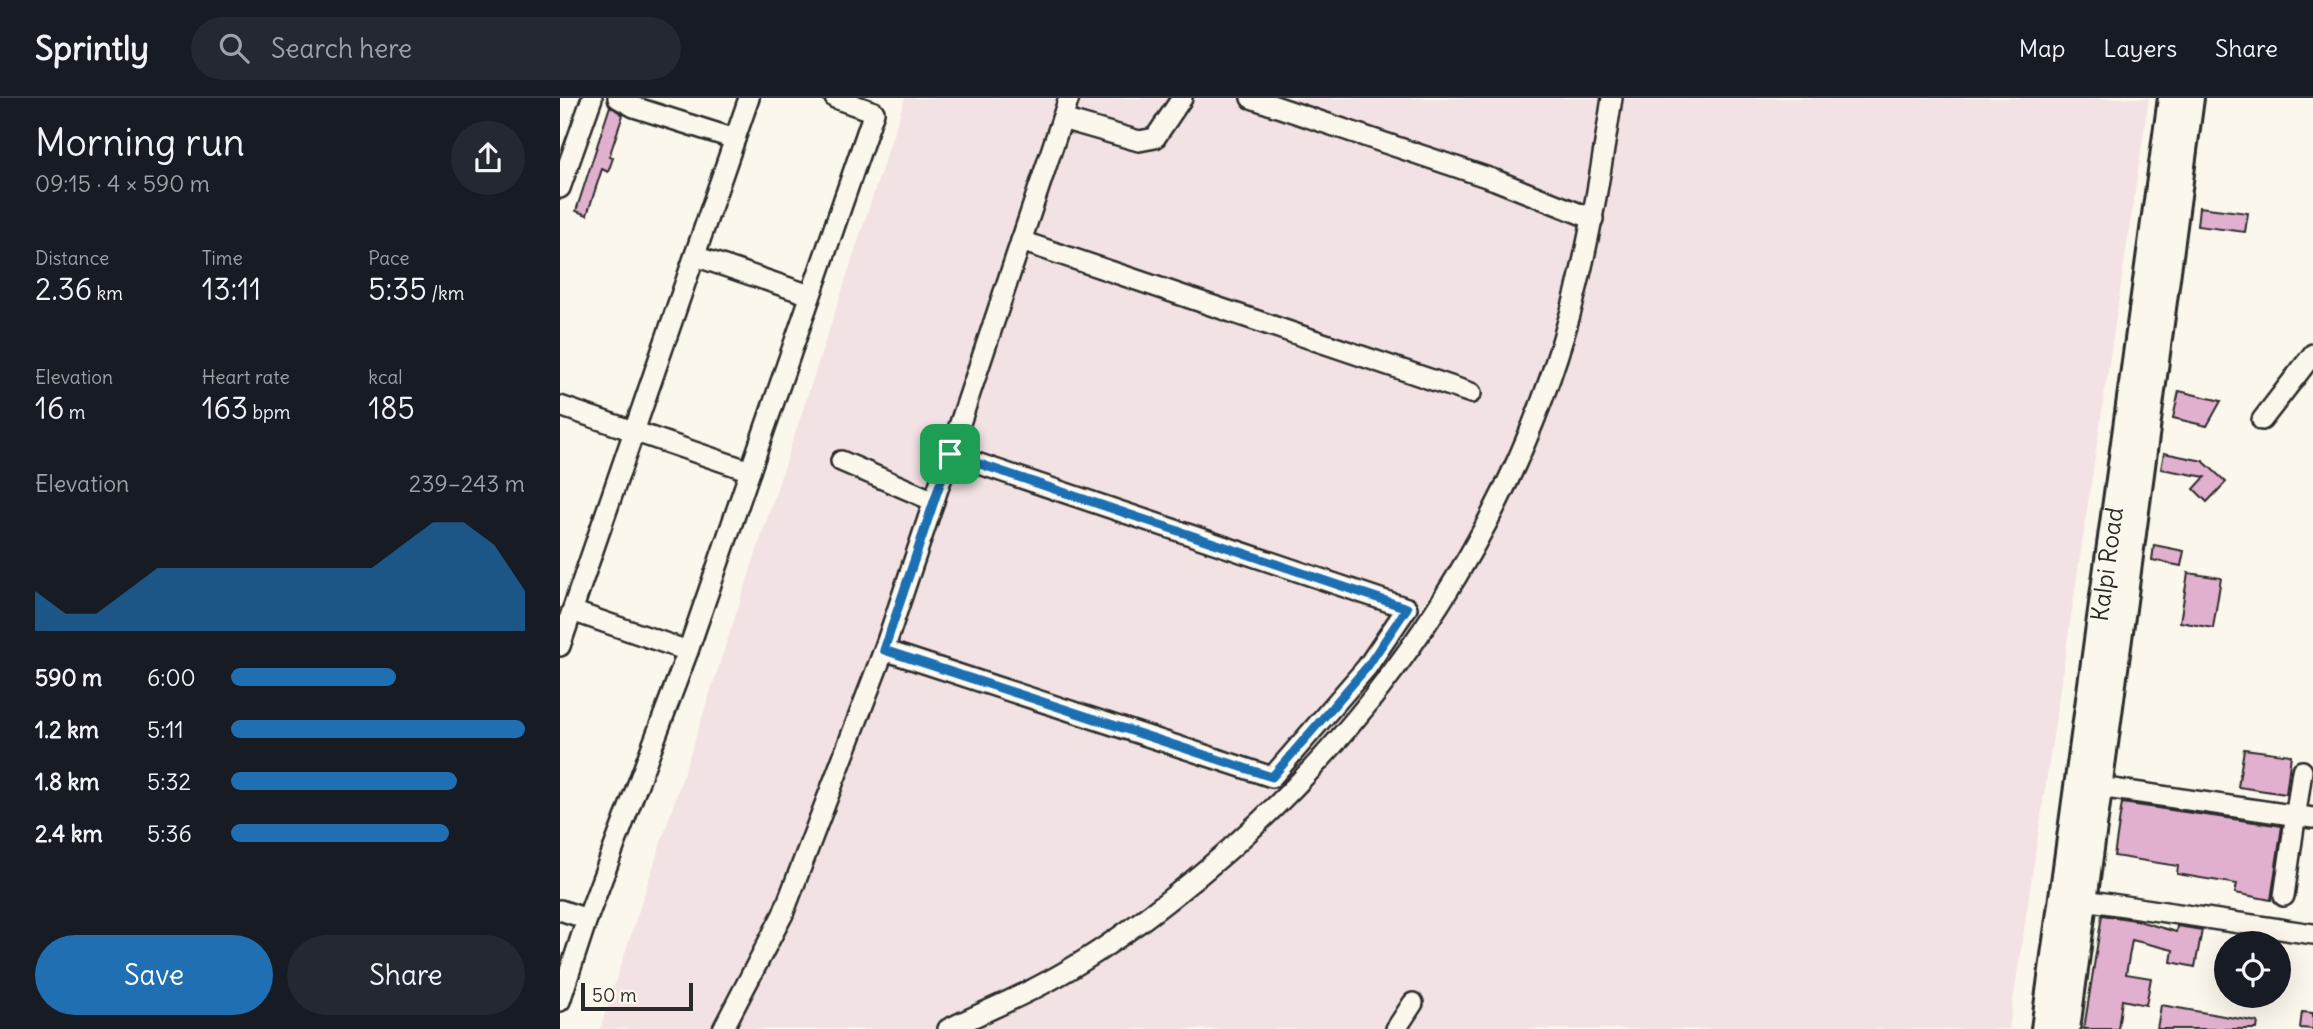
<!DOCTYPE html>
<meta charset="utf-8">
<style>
:root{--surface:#171b24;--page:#242831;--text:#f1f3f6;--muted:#9ea1a6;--line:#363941;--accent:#1f6fb2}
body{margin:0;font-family:Delius,sans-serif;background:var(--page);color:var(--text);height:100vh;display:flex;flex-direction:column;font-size:26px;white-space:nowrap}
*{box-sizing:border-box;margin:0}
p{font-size:23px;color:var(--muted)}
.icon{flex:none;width:38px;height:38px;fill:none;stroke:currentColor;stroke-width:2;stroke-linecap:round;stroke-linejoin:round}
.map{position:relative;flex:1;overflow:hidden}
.drawer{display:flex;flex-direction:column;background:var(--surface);width:560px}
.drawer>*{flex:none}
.tools{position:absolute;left:1654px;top:833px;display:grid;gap:14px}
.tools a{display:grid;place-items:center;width:77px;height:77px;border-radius:50%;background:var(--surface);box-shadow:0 7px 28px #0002;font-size:35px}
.scale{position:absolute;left:21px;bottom:18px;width:112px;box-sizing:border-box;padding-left:7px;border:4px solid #2b2b2b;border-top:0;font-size:19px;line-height:24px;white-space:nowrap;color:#2b2b2b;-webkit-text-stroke:5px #fbf7ec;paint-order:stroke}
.pin{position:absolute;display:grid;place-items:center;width:60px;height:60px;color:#fff;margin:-30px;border-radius:14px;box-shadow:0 4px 10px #0006}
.round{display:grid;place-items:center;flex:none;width:74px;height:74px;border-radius:37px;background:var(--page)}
.headline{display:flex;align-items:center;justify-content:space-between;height:119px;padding:0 35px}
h1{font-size:38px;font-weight:600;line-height:52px}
.metrics{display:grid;grid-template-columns:repeat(3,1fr);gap:10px;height:119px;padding:7px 35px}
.metrics div{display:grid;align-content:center}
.metrics b{font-size:30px;font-weight:600}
.metrics small{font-size:19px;font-weight:400}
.metrics p{font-size:19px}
.chart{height:196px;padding:14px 35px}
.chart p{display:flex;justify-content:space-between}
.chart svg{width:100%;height:126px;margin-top:7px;fill:var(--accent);opacity:.7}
.action{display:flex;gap:14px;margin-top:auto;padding:14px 35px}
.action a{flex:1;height:80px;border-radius:42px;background:var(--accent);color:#fff;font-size:28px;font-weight:600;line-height:80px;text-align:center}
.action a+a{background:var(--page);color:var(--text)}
ul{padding:0 35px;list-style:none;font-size:23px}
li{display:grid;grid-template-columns:112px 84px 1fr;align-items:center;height:52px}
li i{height:18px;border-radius:9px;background:var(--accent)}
header{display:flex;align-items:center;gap:42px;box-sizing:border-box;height:98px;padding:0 35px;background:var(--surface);border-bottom:2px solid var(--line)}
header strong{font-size:33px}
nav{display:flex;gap:38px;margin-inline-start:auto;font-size:24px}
.search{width:490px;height:63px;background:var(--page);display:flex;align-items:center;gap:18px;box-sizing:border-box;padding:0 24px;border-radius:38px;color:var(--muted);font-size:26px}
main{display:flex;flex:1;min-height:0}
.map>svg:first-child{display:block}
</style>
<header>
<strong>Sprintly</strong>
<div class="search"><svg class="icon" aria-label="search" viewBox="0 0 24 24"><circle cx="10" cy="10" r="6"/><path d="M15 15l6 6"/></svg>Search here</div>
<nav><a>Map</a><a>Layers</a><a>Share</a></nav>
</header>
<main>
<section class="drawer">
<div class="headline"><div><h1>Morning run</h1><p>09:15 · 4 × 590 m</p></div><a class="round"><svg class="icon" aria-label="share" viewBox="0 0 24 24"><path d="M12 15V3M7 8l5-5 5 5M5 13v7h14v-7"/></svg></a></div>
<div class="metrics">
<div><p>Distance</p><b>2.36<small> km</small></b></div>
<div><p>Time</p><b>13:11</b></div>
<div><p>Pace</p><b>5:35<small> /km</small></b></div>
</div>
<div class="metrics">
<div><p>Elevation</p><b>16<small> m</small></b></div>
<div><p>Heart rate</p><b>163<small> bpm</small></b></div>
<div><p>kcal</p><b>185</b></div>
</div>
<div class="chart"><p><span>Elevation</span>239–243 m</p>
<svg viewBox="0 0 160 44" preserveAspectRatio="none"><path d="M0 44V30L10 38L20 38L30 30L40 22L50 22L60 22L70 22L80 22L90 22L100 22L110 22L120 14L130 6L140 6L150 14L160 30V44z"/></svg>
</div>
<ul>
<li><b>590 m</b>6:00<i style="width:56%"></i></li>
<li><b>1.2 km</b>5:11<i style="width:100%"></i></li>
<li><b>1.8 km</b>5:32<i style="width:77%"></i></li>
<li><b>2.4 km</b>5:36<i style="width:74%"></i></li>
</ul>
<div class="action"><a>Save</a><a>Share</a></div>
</section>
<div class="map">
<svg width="1753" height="931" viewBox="0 0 1753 931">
<rect width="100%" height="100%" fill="#fbf7ec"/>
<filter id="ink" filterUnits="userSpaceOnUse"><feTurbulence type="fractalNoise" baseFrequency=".0143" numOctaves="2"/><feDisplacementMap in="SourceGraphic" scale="14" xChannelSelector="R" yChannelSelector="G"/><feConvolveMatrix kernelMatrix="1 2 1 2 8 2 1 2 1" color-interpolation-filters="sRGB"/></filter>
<g filter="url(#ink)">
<polygon fill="#f3e2e3" points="345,0 1589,0 1449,931 40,931"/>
<g fill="#e1b0ce" stroke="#2b2b2b" stroke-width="2">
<polygon points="50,8 63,17 49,59 53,60 48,74 42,71 27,117 16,113"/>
<polygon points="1639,109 1688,115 1685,134 1637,128"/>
<polygon points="1619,293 1661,303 1647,328 1613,320"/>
<polygon points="1604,355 1643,363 1666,384 1647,404 1634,391 1645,379 1601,371"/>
<polygon points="1594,447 1624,453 1621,468 1592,462"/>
<polygon points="1628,475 1661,480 1653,530 1620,524"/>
<polygon points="1684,651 1731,657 1726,696 1678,689"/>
<polygon points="1562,705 1722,728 1711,802 1675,795 1677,786 1617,776 1618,768 1554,758"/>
<polygon points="1542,817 1575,822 1616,834 1617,828 1642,832 1635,869 1611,864 1613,852 1572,842 1566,876 1591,880 1586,907 1562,902 1558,931 1524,931"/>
<polygon points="1601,907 1698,924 1697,931 1597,931"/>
<polygon points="1742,914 1753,915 1753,931 1740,930"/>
</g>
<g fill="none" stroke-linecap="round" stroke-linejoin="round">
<defs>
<g id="minor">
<polyline points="58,0 74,9 175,41"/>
<polyline points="691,0 935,82 1033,121"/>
<polyline points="502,21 579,43 595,40 622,0"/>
<polyline points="0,90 32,0"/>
<polyline points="461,143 911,295"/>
<polyline points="135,158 250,197"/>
<polyline points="0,308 190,373"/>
<polyline points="1702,322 1753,256"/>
<polyline points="281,363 374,403"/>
<polyline points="12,513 128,553"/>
<polyline points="0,548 189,0"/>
<polyline points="324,552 712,679 807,569 847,510 390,356"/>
<polyline points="1539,689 1753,720"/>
<polyline points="1724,798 1742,673"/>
<polyline points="1524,802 1753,836"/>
<polyline points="0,812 27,821"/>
<polyline points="0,903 27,821 128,553 314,14 275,0"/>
<polyline points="163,931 223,816 324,552 509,0"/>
<path d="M388 931C419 916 451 903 481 887 549 852 614 800 671 750 831 607 954 421 1011 213 1030 143 1041 72 1052 0"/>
<polyline points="836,931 853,905"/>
</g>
<g id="major">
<path id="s1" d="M1484 931 1611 0"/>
<polyline points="1507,931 1631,0"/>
</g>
</defs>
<use href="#minor" stroke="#2b2b2b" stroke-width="24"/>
<use href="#major" stroke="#2b2b2b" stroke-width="30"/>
<use href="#minor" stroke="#fbf7ec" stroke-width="19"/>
<use href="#major" stroke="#fbf7ec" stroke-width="24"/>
</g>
</g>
<g fill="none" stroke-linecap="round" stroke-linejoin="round" filter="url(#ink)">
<defs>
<polygon id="route" points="390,356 847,510 807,569 712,679 324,552"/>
</defs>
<use href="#route" stroke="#fff" stroke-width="14"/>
<use href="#route" stroke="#1f6fb2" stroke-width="9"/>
</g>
<g text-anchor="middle" stroke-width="5" stroke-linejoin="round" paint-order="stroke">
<g font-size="24" fill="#2b2b2b" stroke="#fbf7ec">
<text dy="8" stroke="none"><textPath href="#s1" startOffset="469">Kalpi Road</textPath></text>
</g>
</g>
</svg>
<div class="tools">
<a><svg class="icon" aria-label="locate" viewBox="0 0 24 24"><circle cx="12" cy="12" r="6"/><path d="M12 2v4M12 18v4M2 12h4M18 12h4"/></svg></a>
</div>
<div class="scale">50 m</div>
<div class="pin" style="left:390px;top:356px;background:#1e9e55"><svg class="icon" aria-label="arrive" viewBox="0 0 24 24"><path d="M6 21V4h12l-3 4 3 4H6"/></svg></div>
</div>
</main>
